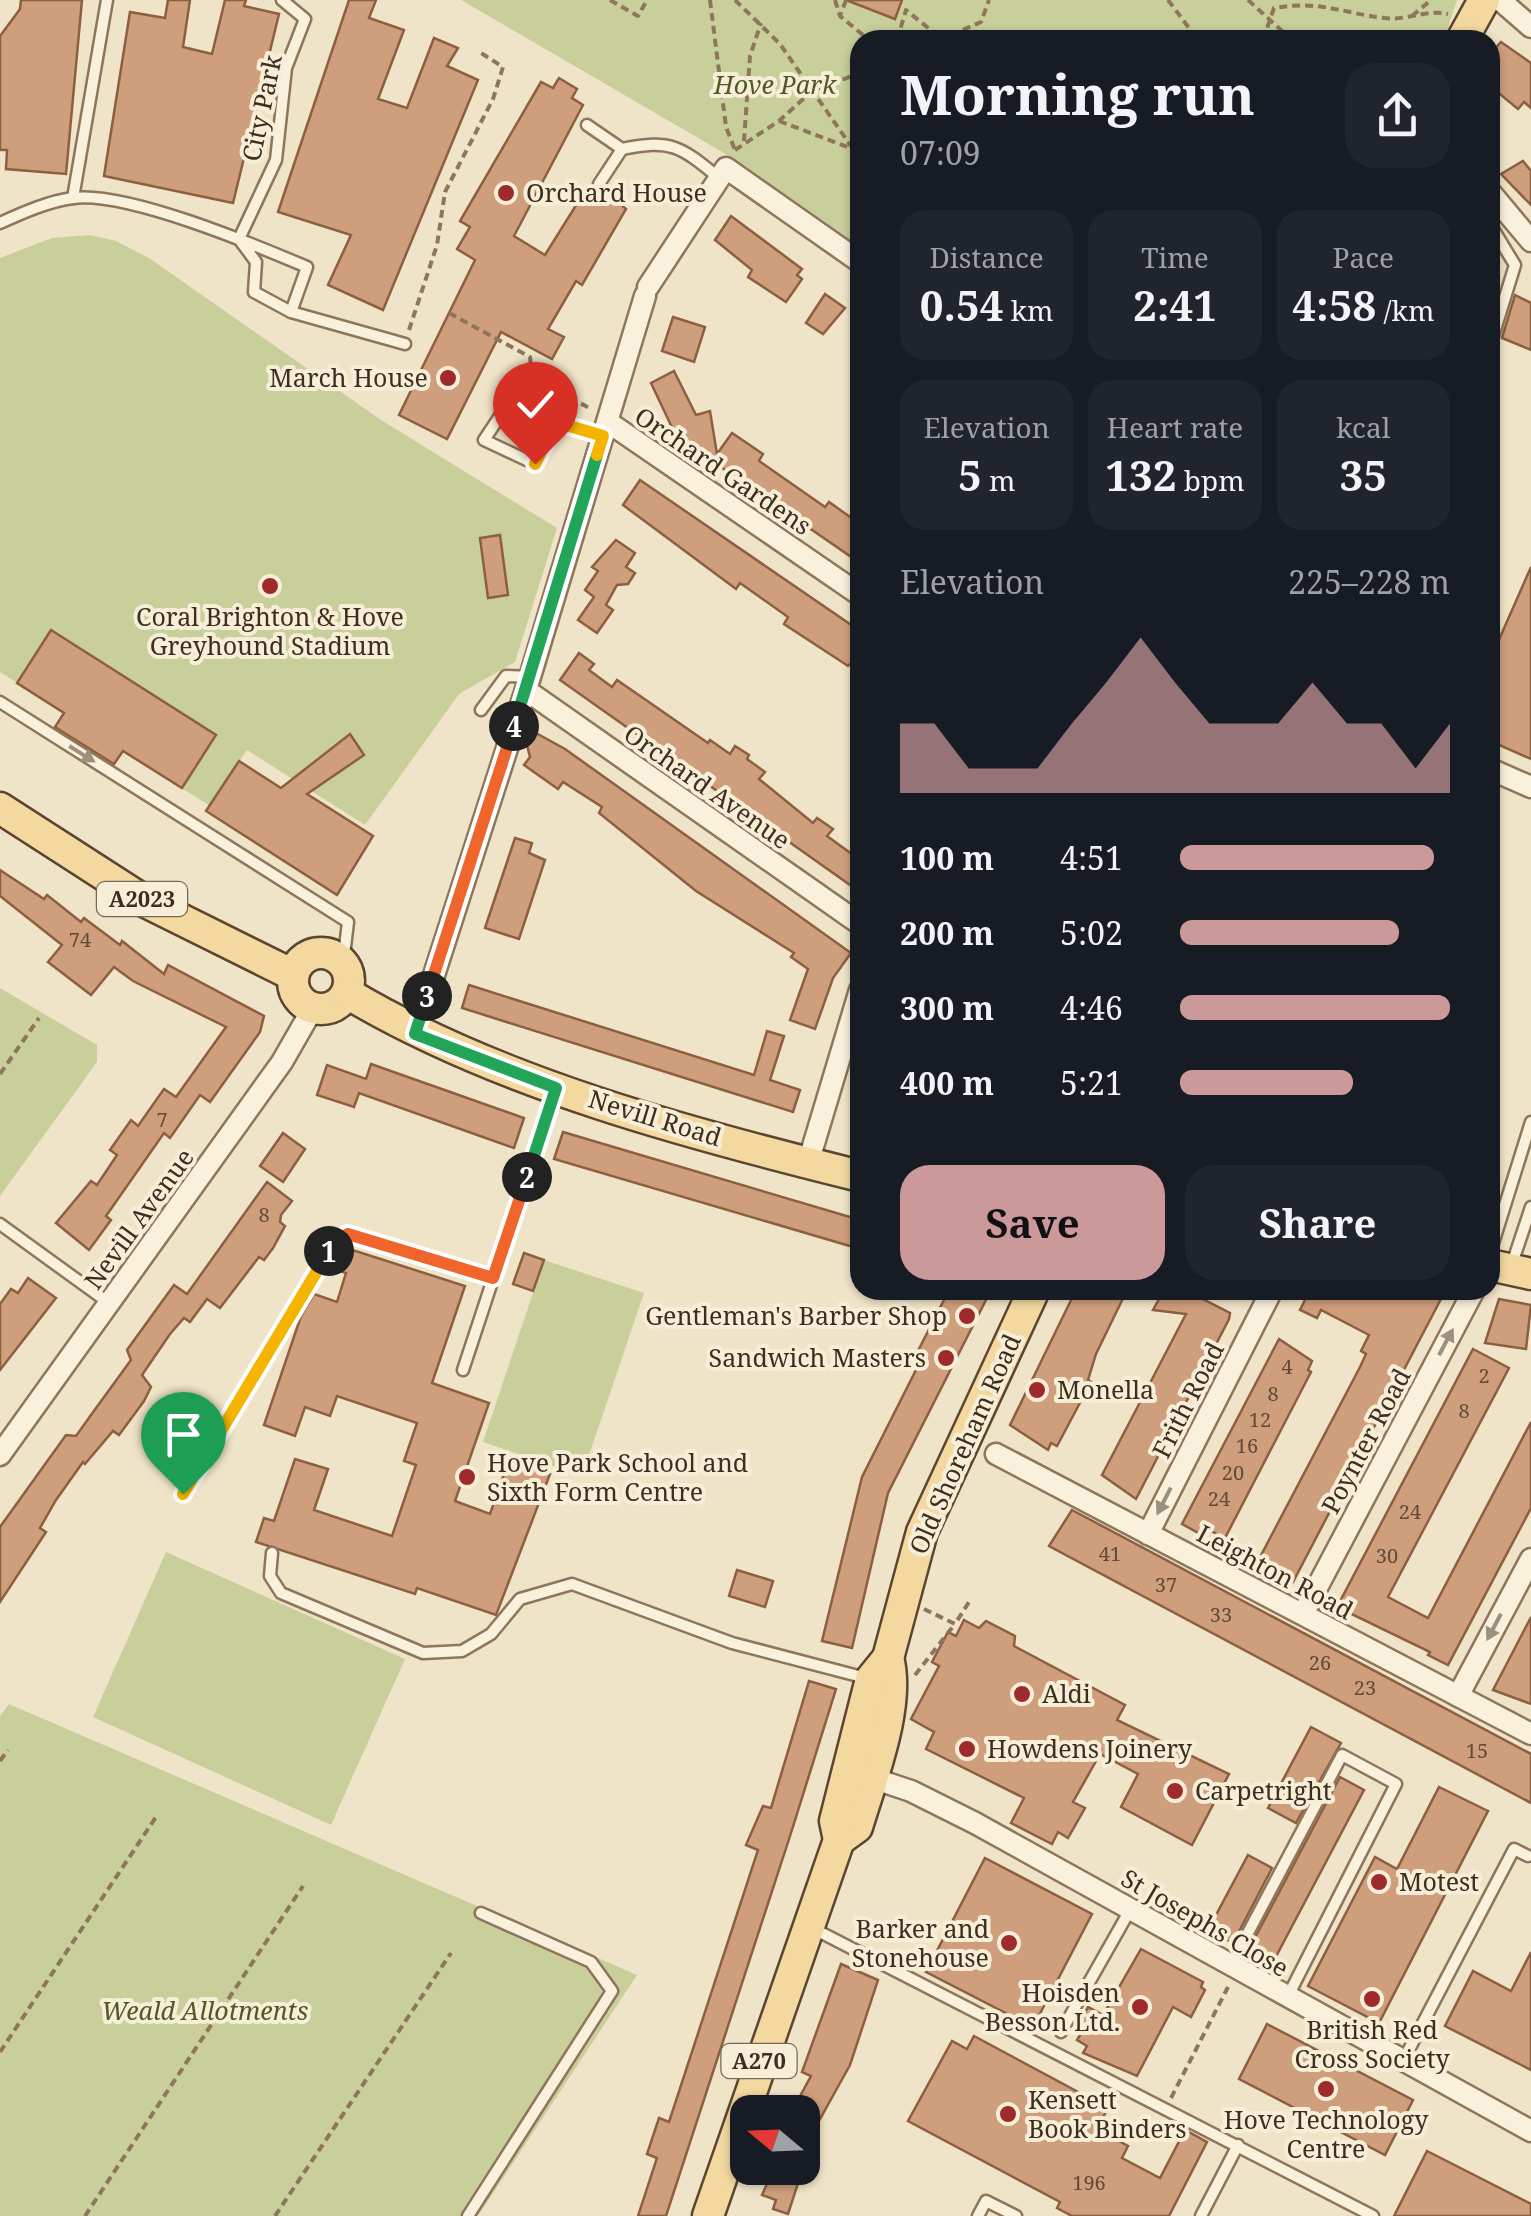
<!DOCTYPE html>
<meta charset="utf-8">
<style>
:root{--surface:#171b24;--page:#20242c;--text:#f1f3f6;--muted:#9ea1a6;--accent:#cc999b}
body{margin:0;font-family:"Noto Serif",serif;background:var(--page);color:var(--text);height:100vh;display:flex;flex-direction:column;font-size:38px;white-space:nowrap}
*{box-sizing:border-box;margin:0}
p{font-size:32px;color:var(--muted)}
.icon{flex:none;width:55px;height:55px;fill:none;stroke:currentColor;stroke-width:2;stroke-linecap:round;stroke-linejoin:round}
.map{position:relative;flex:1;overflow:hidden}
.drawer{position:absolute;left:850px;top:30px;width:650px;height:1270px;display:flex;flex-direction:column;background:var(--surface);border-radius:30px;box-shadow:0 2px 8px #0004}
.drawer>*{flex:none}
.needle{width:65px;rotate:289deg}
.tools{position:absolute;left:730px;top:2095px;display:grid;gap:20px}
.tools a{display:grid;place-items:center;width:90px;height:90px;border-radius:20px;background:var(--surface);box-shadow:0 2px 8px #0004;font-size:50px}
.pin{position:absolute;display:grid;place-items:center;width:85px;height:85px;color:#fff;margin:-102px -42px;border-radius:50% 50% 50% 0;rotate:-45deg;box-shadow:0 0 10px #0007}
.pin .icon{rotate:45deg}
.km{position:absolute;width:50px;height:50px;margin:-25px;border-radius:50%;background:#222;color:#fff;font-size:28px;line-height:50px;text-align:center}
.round{display:grid;place-items:center;flex:none;width:105px;height:105px;border-radius:30px;background:var(--page)}
.overview{display:flex;align-items:center;justify-content:space-between;height:170px;padding:0 50px}
h1{font-size:55px;font-weight:700;line-height:75px}
.metrics{display:grid;grid-template-columns:repeat(3,1fr);gap:15px;height:170px;padding:10px 50px}
.metrics div{display:grid;align-content:center;border-radius:25px;background:var(--page);text-align:center}
.metrics b{font-size:42px;font-weight:700}
.metrics small{font-size:28px;font-weight:400}
.metrics p{font-size:28px}
.chart{height:280px;padding:20px 50px}
.chart p{display:flex;justify-content:space-between}
.chart svg{width:100%;height:180px;margin-top:10px;fill:var(--accent);opacity:.7}
.action{display:flex;gap:20px;margin-top:auto;padding:20px 50px}
.action a{flex:1;height:115px;border-radius:30px;background:var(--accent);color:#111;font-size:40px;font-weight:700;line-height:115px;text-align:center}
.action a+a{background:var(--page);color:var(--text)}
ul{padding:0 50px;list-style:none;font-size:32px}
li{display:grid;grid-template-columns:160px 120px 1fr;align-items:center;height:75px}
li i{height:25px;border-radius:12px;background:var(--accent)}
.map>svg:first-child{display:block}
</style>
<div class="map">
<svg width="1531" height="2216" viewBox="0 0 1531 2216">
<rect width="100%" height="100%" fill="#f0e4c8"/>
<g fill="#c9cf9b">
<polygon points="461,0 1457,0 1444,40 860,40 860,250 724,153"/>
<polygon points="90,235 116,241 149,258 381,420 557,528 515,662 459,694 365,825 247,750 210,806 123,751 113,767 54,729 63,712 0,672 0,258 52,238"/>
<polygon points="0,988 97,1045 97,1062 0,1196"/>
<polygon points="544,1260 644,1293 582,1476 483,1442"/>
<polygon points="166,1552 405,1659 331,1825 93,1717"/>
<polygon points="9,1704 637,1975 478,2216 0,2216 0,1716"/>
</g>
<g fill="#cf9f7d" stroke="#8d5f41" stroke-width="2.5">
<polygon points="21,0 82,0 66,174 6,169 7,150 0,150 0,36 20,9"/>
<polygon points="168,0 190,0 183,47 212,54 225,0 246,0 244,6 279,14 233,203 104,176 130,12 165,18"/>
<polygon points="349,0 376,0 369,18 404,30 378,99 407,108 434,38 458,48 447,66 478,80 383,310 328,285 351,235 278,212"/>
<polygon points="846,0 902,0 895,19"/>
<polygon points="1501,42 1531,63 1531,108 1524,102 1518,109 1490,86 1490,54"/>
<polygon points="559,78 577,89 572,98 583,105 514,236 545,255 585,191 597,197 605,190 626,209 582,285 576,281 548,329 564,337 552,359 501,332 447,439 399,415 475,260 457,249 470,227 460,221 541,82 553,88"/>
<polygon points="1523,161 1531,171 1531,205 1501,174"/>
<polygon points="731,216 802,269 797,275 802,279 786,302 748,277 752,270 715,240"/>
<polygon points="825,294 845,308 823,334 806,323"/>
<polygon points="1515,295 1531,303 1531,350 1502,338"/>
<polygon points="673,317 705,327 694,362 662,351"/>
<polygon points="674,371 696,415 710,411 717,454 732,433 763,454 759,461 825,507 829,502 860,524 860,563 676,436 651,383"/>
<polygon points="640,480 860,631 860,667 852,662 848,666 784,624 788,617 740,583 736,589 623,505"/>
<polygon points="500,535 508,595 488,598 480,538"/>
<polygon points="616,540 635,553 626,567 635,573 628,584 617,585 606,605 613,610 597,633 578,620 594,597 585,590 598,571 592,567"/>
<polygon points="1531,567 1531,759 1490,741 1490,660"/>
<polygon points="51,630 216,735 182,788 123,751 114,764 55,727 64,713 17,683"/>
<polygon points="579,653 594,664 589,670 612,687 617,680 708,743 710,740 730,754 735,746 749,755 747,759 765,772 759,779 813,823 817,818 833,829 827,836 860,860 860,892 560,680"/>
<polygon points="536,733 565,749 851,953 833,978 815,1029 790,1020 808,969 791,957 794,953 696,891 599,813 602,807 563,782 558,789 524,765 530,757 527,745"/>
<polygon points="350,734 364,755 307,794 373,836 337,895 206,811 239,761 281,788"/>
<polygon points="515,838 532,843 529,853 545,860 519,939 485,928"/>
<polygon points="0,870 44,899 47,895 81,922 84,918 120,945 122,941 164,974 168,965 264,1016 260,1032 210,1102 200,1095 170,1138 164,1133 106,1216 111,1220 89,1250 56,1223 91,1181 97,1185 117,1155 110,1150 131,1120 138,1126 164,1089 176,1097 226,1027 133,981 114,967 91,995 48,962 62,945 0,896"/>
<polygon points="469,985 754,1075 767,1031 784,1036 770,1080 800,1090 793,1112 462,1008"/>
<polygon points="371,1064 524,1118 514,1148 359,1093 354,1107 317,1095 327,1065 366,1079"/>
<polygon points="563,1132 860,1220 860,1249 554,1159"/>
<polygon points="283,1133 305,1149 283,1182 260,1166"/>
<polygon points="267,1182 292,1201 281,1215 280,1222 285,1226 273,1248 264,1260 259,1257 220,1308 207,1299 190,1322 184,1318 170,1334 142,1375 151,1387 144,1401 119,1435 113,1431 85,1464 83,1462 56,1500 40,1528 46,1532 0,1602 0,1527 66,1435 76,1436 91,1415 131,1360 127,1350 174,1285 187,1294"/>
<polygon points="343,1247 465,1286 432,1383 489,1403 455,1501 490,1514 509,1460 550,1474 496,1615 417,1588 415,1594 256,1542 264,1518 274,1521 295,1459 328,1469 314,1510 392,1536 416,1465 404,1461 417,1423 337,1396 330,1416 305,1407 295,1436 264,1425 301,1316 314,1294 337,1302 346,1273 330,1268"/>
<polygon points="524,1253 544,1260 533,1291 513,1284"/>
<polygon points="28,1278 56,1298 0,1370 0,1304 11,1289 18,1293"/>
<polygon points="949,1290 991,1290 888,1493 852,1648 822,1641 862,1477 925,1352 919,1349"/>
<polygon points="1076,1290 1127,1290 1096,1354 1088,1380 1091,1382 1057,1446 1051,1443 1048,1450 1010,1425"/>
<polygon points="1164,1290 1185,1290 1230,1313 1229,1319 1136,1499 1102,1475 1186,1314 1153,1310"/>
<polygon points="1310,1290 1433,1290 1443,1295 1293,1582 1259,1559 1360,1367 1366,1354 1361,1351 1369,1335 1321,1310 1317,1318 1300,1310"/>
<polygon points="1499,1299 1531,1305 1526,1349 1485,1343"/>
<polygon points="1279,1339 1312,1361 1308,1370 1311,1372 1225,1538 1205,1528 1202,1535 1182,1524"/>
<polygon points="1473,1349 1509,1368 1388,1597 1428,1618 1531,1422 1531,1508 1448,1665 1428,1655 1430,1652 1337,1607"/>
<polygon points="1072,1510 1531,1754 1531,1803 1049,1546"/>
<polygon points="737,1570 773,1581 765,1607 729,1596"/>
<polygon points="1531,1617 1531,1704 1493,1690"/>
<polygon points="964,1620 979,1628 986,1621 1015,1636 1014,1646 1125,1705 1117,1720 1229,1774 1192,1845 1121,1807 1138,1774 1100,1754 1073,1802 1085,1808 1068,1838 1058,1832 1052,1844 1011,1823 1024,1798 926,1749 934,1732 911,1719 939,1666 932,1662 948,1632 956,1636"/>
<polygon points="809,1681 836,1689 791,1833 666,2216 638,2216 657,2158 647,2154 659,2118 669,2122 758,1850 746,1845 763,1806 771,1808"/>
<polygon points="1311,1727 1341,1743 1296,1823 1268,1808"/>
<polygon points="1340,1777 1364,1790 1272,1964 1248,1951"/>
<polygon points="1439,1787 1488,1811 1379,2023 1308,1986 1375,1857 1397,1869"/>
<polygon points="1248,1855 1272,1868 1233,1943 1208,1930"/>
<polygon points="985,1858 1092,1914 1033,2027 926,1972"/>
<polygon points="1141,1949 1203,1982 1201,1987 1205,1990 1191,2017 1173,2007 1137,2076 1083,2053 1087,2046 1077,2040 1086,2025 1080,2022 1088,2007 1103,2015"/>
<polygon points="1531,1952 1531,2070 1445,2026 1473,1971 1511,1991"/>
<polygon points="841,1964 878,1980 850,2065 819,2121 806,2162 802,2162 802,2112 793,2109 811,2076 802,2072"/>
<polygon points="1267,2024 1413,2100 1385,2155 1239,2079"/>
<polygon points="974,2036 1108,2108 1097,2129 1128,2146 1122,2158 1160,2178 1185,2130 1207,2142 1169,2216 1072,2216 1057,2208 1060,2202 908,2121 952,2041 967,2049"/>
<polygon points="1427,2151 1531,2204 1531,2216 1394,2216"/>
<polygon points="774,2168 803,2168 788,2214 773,2209 776,2200 762,2195"/>
</g>
<g fill="none" stroke-linecap="round" stroke-linejoin="round">
<defs>
<g id="lane">
<path d="M587 125 622 149C671 139 680 146 718 177"/>
<polyline points="599,184 622,149"/>
<polyline points="73,198 107,0"/>
<path d="M0 223C22 213 49 201 73 198 127 191 255 245 307 267L291 312 254 292 256 262 239 239"/>
<polyline points="1490,224 1515,265 1490,346"/>
<polyline points="239,239 276,160 286,68 305,19 282,0"/>
<polyline points="291,312 405,344"/>
<polyline points="556,422 535,464 484,440 506,407 602,436"/>
<polyline points="0,702 348,922 345,947 338,958"/>
<polyline points="481,710 506,676 529,677"/>
<polyline points="0,1224 109,1303"/>
<polyline points="1490,1253 1531,1122"/>
<polyline points="1512,1264 1531,1207"/>
<polyline points="463,1370 554,1094"/>
<polyline points="183,1494 336,1241 349,1234 493,1278"/>
<polyline points="272,1553 270,1576 281,1593 423,1653 462,1651 491,1634 520,1599 572,1584 732,1643 866,1678"/>
<polyline points="814,1929 1373,2216"/>
<polyline points="1231,1965 1342,1755 1396,1784 1287,1998"/>
<polyline points="1061,2032 1130,1910"/>
<polyline points="1403,2061 1514,1849 1528,1856"/>
<polyline points="468,2216 612,1991 591,1962 481,1913"/>
<polyline points="978,2216 986,2201 1016,2216"/>
<polyline points="1201,2216 1238,2145"/>
</g>
<g id="street">
<polyline points="1500,0 1531,27"/>
<polyline points="1490,192 1531,241"/>
<polyline points="648,287 726,168 860,262"/>
<polyline points="608,422 860,595"/>
<polyline points="526,690 860,924"/>
<polyline points="1490,769 1531,787"/>
<polyline points="415,1034 530,677 645,296"/>
<polyline points="808,1163 860,990"/>
<polyline points="996,1454 1531,1734"/>
<polyline points="0,1455 282,1062 313,1008"/>
<polyline points="1148,1534 1272,1290"/>
<polyline points="1303,1614 1474,1290"/>
<polyline points="1458,1696 1531,1559"/>
<polyline points="863,1775 911,1791 975,1823 1531,2131"/>
</g>
<g id="primary">
<polyline points="1462,40 1484,0"/>
<polyline points="0,808 146,902 293,975"/>
<circle cx="321" cy="981" r="28"/>
<path d="M347 993C497 1083 690 1134 860 1176"/>
<polyline points="1490,1265 1531,1274"/>
<path d="M839 1840 857 1827C871 1780 901 1705 888 1658"/>
<polyline points="708,2216 839,1840 835,1821 871,1679 888,1658 922,1532 1034,1290"/>
</g>
</defs>
<use href="#lane" stroke="#8d765c" stroke-width="15"/>
<use href="#street" stroke="#8d765c" stroke-width="25"/>
<use href="#primary" stroke="#5b4430" stroke-width="35"/>
<g stroke="#8d765c" stroke-width="4" stroke-dasharray="8 5" stroke-linecap="butt">
<polyline points="610,0 638,16 647,0"/>
<polyline points="710,0 726,127 735,150"/>
<polyline points="735,0 780,44 860,159"/>
<polyline points="835,0 840,16"/>
<polyline points="846,0 840,16 869,40"/>
<polyline points="1168,0 1198,40"/>
<polyline points="1248,0 1292,40"/>
<polyline points="1412,16 1431,0"/>
<polyline points="897,40 906,10 943,40"/>
<polyline points="939,40 981,22 989,0"/>
<path d="M1263 40 1274 8C1320 0 1342 13 1384 18 1406 21 1427 9 1448 14"/>
<polyline points="779,121 850,148 860,141"/>
<polyline points="744,141 750,56 761,23"/>
<polyline points="735,150 779,121 812,91 860,73"/>
<path d="M449 313 530 357C534 407 563 389 592 410"/>
<polyline points="409,330 437,245 445,192 493,99 503,67 478,51"/>
<polyline points="0,1074 39,1018"/>
<polyline points="924,1609 955,1624 969,1602"/>
<polyline points="915,1675 955,1624"/>
<polyline points="0,1761 8,1750"/>
<polyline points="0,2052 156,1817"/>
<polyline points="1171,2098 1228,1987"/>
<polyline points="85,2216 303,1886"/>
<polyline points="275,2216 451,1953"/>
</g>
<use href="#lane" stroke="#faf1dc" stroke-width="10"/>
<use href="#street" stroke="#faf1dc" stroke-width="20"/>
<use href="#primary" stroke="#f3d9a0" stroke-width="30"/>
</g>
<defs><path id="oneway-solid" d="M-6-.8H1V-3.2L6.5 0L1 3.2V.8H-6Z" transform="scale(2.5)"/></defs>
<g fill="#9c907e">
<use href="#oneway-solid" transform="translate(82 754) rotate(32)"/>
<use href="#oneway-solid" transform="translate(1446 1342) rotate(-62)"/>
<use href="#oneway-solid" transform="translate(1164 1501) rotate(117)"/>
<use href="#oneway-solid" transform="translate(1494 1627) rotate(118)"/>
</g>
<g fill="none" stroke-linecap="round" stroke-linejoin="round">
<defs>
<polyline id="split-1" points="183,1494 329,1251"/>
<polyline id="split-2" points="329,1251 336,1241 348,1234 493,1278 527,1177"/>
<polyline id="split-3" points="427,996 415,1034 556,1088 527,1177"/>
<polyline id="split-4" points="427,996 514,726"/>
<polyline id="split-5" points="514,726 597,455"/>
<polyline id="split-6" points="535,464 556,422 603,436 597,455"/>
</defs>
<use href="#split-1" stroke="#fff" stroke-width="20"/>
<use href="#split-2" stroke="#fff" stroke-width="20"/>
<use href="#split-3" stroke="#fff" stroke-width="20"/>
<use href="#split-4" stroke="#fff" stroke-width="20"/>
<use href="#split-5" stroke="#fff" stroke-width="20"/>
<use href="#split-6" stroke="#fff" stroke-width="20"/>
<use href="#split-1" stroke="#f5b400" stroke-width="12"/>
<use href="#split-2" stroke="#f0652b" stroke-width="12"/>
<use href="#split-3" stroke="#22a559" stroke-width="12"/>
<use href="#split-4" stroke="#f0652b" stroke-width="12"/>
<use href="#split-5" stroke="#22a559" stroke-width="12"/>
<use href="#split-6" stroke="#f5b400" stroke-width="12"/>
</g>
<g fill="#9e2a2b" stroke="#f7eed8" stroke-width="4">
<circle cx="506" cy="193" r="10"/>
<circle cx="448" cy="378" r="10"/>
<circle cx="270" cy="586" r="10"/>
<circle cx="967" cy="1316" r="10"/>
<circle cx="946" cy="1358" r="10"/>
<circle cx="1037" cy="1390" r="10"/>
<circle cx="467" cy="1477" r="10"/>
<circle cx="1022" cy="1694" r="10"/>
<circle cx="967" cy="1749" r="10"/>
<circle cx="1175" cy="1791" r="10"/>
<circle cx="1379" cy="1882" r="10"/>
<circle cx="1009" cy="1943" r="10"/>
<circle cx="1372" cy="1999" r="10"/>
<circle cx="1140" cy="2007" r="10"/>
<circle cx="1326" cy="2089" r="10"/>
<circle cx="1008" cy="2114" r="10"/>
</g>
<g text-anchor="middle" stroke-width="8" stroke-linejoin="round" paint-order="stroke">
<g font-size="20" fill="#624a37">
<text x="80" y="947">74</text>
<text x="162" y="1127">7</text>
<text x="264" y="1222">8</text>
<text x="1287" y="1374">4</text>
<text x="1484" y="1383">2</text>
<text x="1273" y="1401">8</text>
<text x="1464" y="1418">8</text>
<text x="1260" y="1427">12</text>
<text x="1247" y="1453">16</text>
<text x="1233" y="1480">20</text>
<text x="1219" y="1506">24</text>
<text x="1410" y="1519">24</text>
<text x="1110" y="1561">41</text>
<text x="1387" y="1563">30</text>
<text x="1166" y="1592">37</text>
<text x="1221" y="1622">33</text>
<text x="1320" y="1670">26</text>
<text x="1365" y="1695">23</text>
<text x="1477" y="1758">15</text>
<text x="1089" y="2190">196</text>
</g>
<g fill="#f7eed8" stroke="#756857" stroke-width="2.5">
<rect x="97" y="882" width="90" height="34" rx="8"/>
<rect x="721.5" y="2044" width="75" height="34" rx="8"/>
</g>
<g font-size="22" font-weight="bold" fill="#3d2e20">
<text x="142" y="907">A2023</text>
<text x="759" y="2069">A270</text>
</g>
<g font-size="25" font-style="italic" fill="#4d5a26" stroke="#f7eed8">
<text x="775" y="94">Hove Park</text>
<text x="205" y="2020">Weald Allotments</text>
</g>
<g font-size="25" fill="#3d2e20" stroke="#f7eed8">
<text transform="translate(262 108) rotate(-78)" y="9">City Park</text>
<text transform="translate(723 471) rotate(34)" y="9">Orchard Gardens</text>
<text transform="translate(707 787) rotate(35)" y="9">Orchard Avenue</text>
<text transform="translate(655 1118) rotate(17)" y="9">Nevill Road</text>
<text transform="translate(139 1219) rotate(-54)" y="9">Nevill Avenue</text>
<text transform="translate(1188 1400) rotate(-63)" y="9">Frith Road</text>
<text transform="translate(1366 1441) rotate(-62)" y="9">Poynter Road</text>
<text transform="translate(965 1444) rotate(-66)" y="9">Old Shoreham Road</text>
<text transform="translate(1275 1572) rotate(28)" y="9">Leighton Road</text>
<text transform="translate(1205 1923) rotate(30)" y="9">St Josephs Close</text>
</g>
<g font-size="25" fill="#3d2e20" stroke="#f7eed8" text-anchor="start">
<text x="526" y="202">Orchard House</text>
<text x="428" y="387" text-anchor="end">March House</text>
<text x="270" y="626" text-anchor="middle">Coral Brighton &amp; Hove<tspan x="270" dy="29">Greyhound Stadium</tspan></text>
<text x="947" y="1325" text-anchor="end">Gentleman's Barber Shop</text>
<text x="926" y="1367" text-anchor="end">Sandwich Masters</text>
<text x="1057" y="1399">Monella</text>
<text x="487" y="1472">Hove Park School and<tspan x="487" dy="29">Sixth Form Centre</tspan></text>
<text x="1042" y="1703">Aldi</text>
<text x="987" y="1758">Howdens Joinery</text>
<text x="1195" y="1800">Carpetright</text>
<text x="1399" y="1891">Motest</text>
<text x="989" y="1938" text-anchor="end">Barker and<tspan x="989" dy="29">Stonehouse</tspan></text>
<text x="1120" y="2002" text-anchor="end">Hoisden<tspan x="1120" dy="29">Besson Ltd.</tspan></text>
<text x="1372" y="2039" text-anchor="middle">British Red<tspan x="1372" dy="29">Cross Society</tspan></text>
<text x="1028" y="2109">Kensett<tspan x="1028" dy="29">Book Binders</tspan></text>
<text x="1326" y="2129" text-anchor="middle">Hove Technology<tspan x="1326" dy="29">Centre</tspan></text>
</g>
</g>
</svg>
<div class="tools">
<a><svg class="needle" viewBox="-14 -14 28 28"><path d="M0-13l5 13h-10z" fill="#e53935"/><path d="M0 13l5-13h-10z" fill="#9ea1a6"/></svg></a>
</div>
<div class="pin" style="left:183px;top:1494px;background:#1e9e55"><svg class="icon" aria-label="arrive" viewBox="0 0 24 24"><path d="M6 21V4h12l-3 4 3 4H6"/></svg></div>
<div class="pin" style="left:535px;top:464px;background:#d93025"><svg class="icon" aria-label="check" viewBox="0 0 24 24"><path d="M5 12l5 5 9-10"/></svg></div>
<b class="km" style="left:329px;top:1251px">1</b>
<b class="km" style="left:527px;top:1177px">2</b>
<b class="km" style="left:427px;top:996px">3</b>
<b class="km" style="left:514px;top:726px">4</b>
<section class="drawer">
<div class="overview"><div><h1>Morning run</h1><p>07:09</p></div><a class="round"><svg class="icon" aria-label="share" viewBox="0 0 24 24"><path d="M12 15V3M7 8l5-5 5 5M5 13v7h14v-7"/></svg></a></div>
<div class="metrics">
<div><p>Distance</p><b>0.54<small> km</small></b></div>
<div><p>Time</p><b>2:41</b></div>
<div><p>Pace</p><b>4:58<small> /km</small></b></div>
</div>
<div class="metrics">
<div><p>Elevation</p><b>5<small> m</small></b></div>
<div><p>Heart rate</p><b>132<small> bpm</small></b></div>
<div><p>kcal</p><b>35</b></div>
</div>
<div class="chart"><p><span>Elevation</span>225–228 m</p>
<svg viewBox="0 0 160 44" preserveAspectRatio="none"><path d="M0 44V27L10 27L20 38L30 38L40 38L50 27L60 17L70 6L80 17L90 27L100 27L110 27L120 17L130 27L140 27L150 38L160 27V44z"/></svg>
</div>
<ul>
<li><b>100 m</b>4:51<i style="width:94%"></i></li>
<li><b>200 m</b>5:02<i style="width:81%"></i></li>
<li><b>300 m</b>4:46<i style="width:100%"></i></li>
<li><b>400 m</b>5:21<i style="width:64%"></i></li>
</ul>
<div class="action"><a>Save</a><a>Share</a></div>
</section>
</div>
